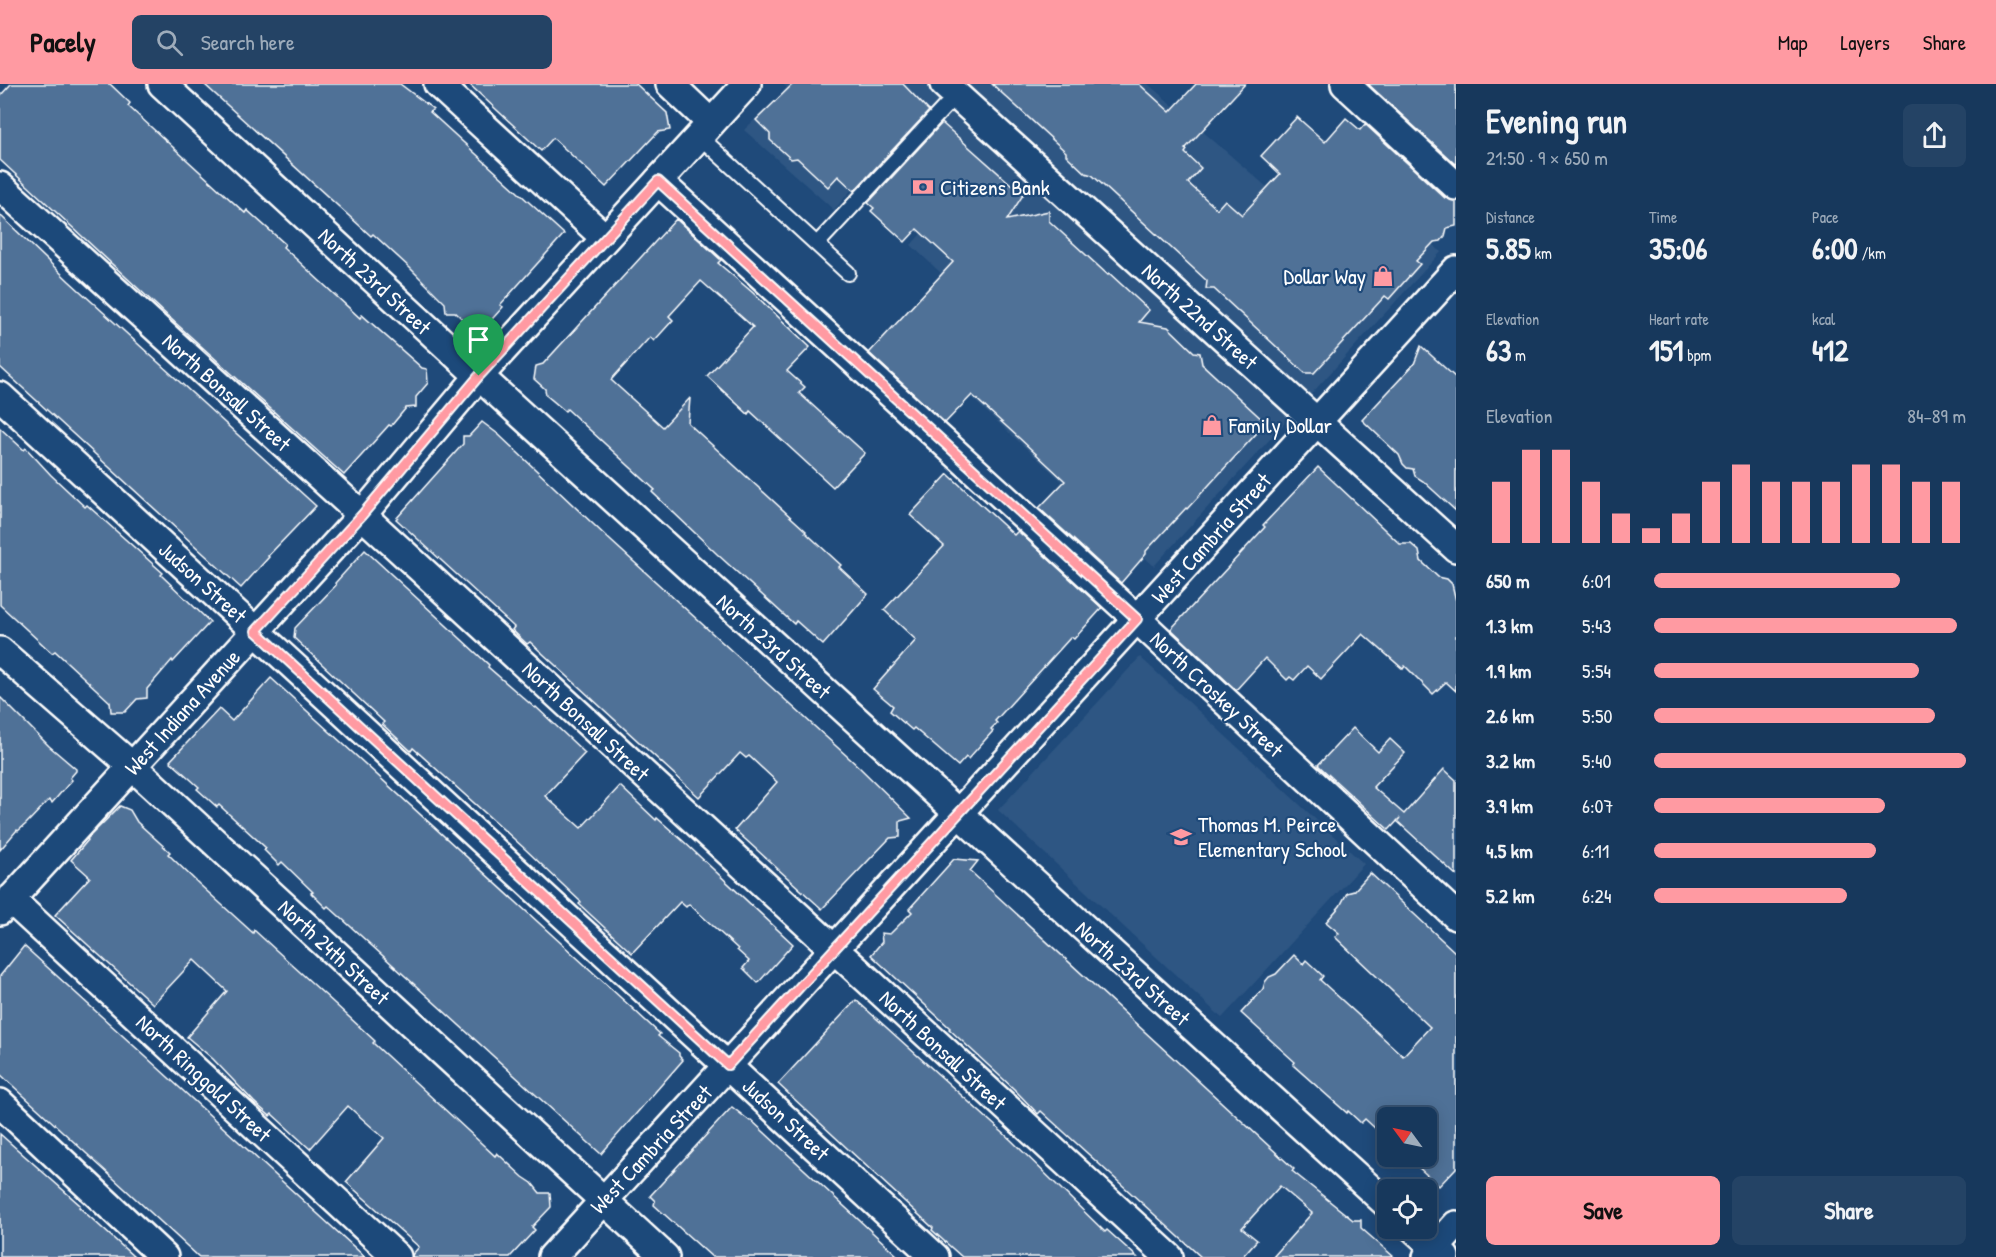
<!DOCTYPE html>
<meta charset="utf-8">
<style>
:root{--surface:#17385c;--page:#244365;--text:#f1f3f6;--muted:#9eacbb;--line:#365272;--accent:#ff9aa2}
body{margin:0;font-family:"Patrick Hand",sans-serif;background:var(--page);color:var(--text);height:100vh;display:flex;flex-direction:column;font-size:22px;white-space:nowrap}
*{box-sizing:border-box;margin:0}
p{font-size:20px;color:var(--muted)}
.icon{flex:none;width:33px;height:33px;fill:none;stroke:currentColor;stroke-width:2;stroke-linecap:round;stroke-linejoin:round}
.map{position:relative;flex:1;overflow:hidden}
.side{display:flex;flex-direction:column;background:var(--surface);width:540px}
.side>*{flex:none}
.needle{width:39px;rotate:303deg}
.tools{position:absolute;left:1377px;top:1023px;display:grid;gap:12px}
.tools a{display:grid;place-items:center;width:60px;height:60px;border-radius:9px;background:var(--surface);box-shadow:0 3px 15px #0003,0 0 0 2px var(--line);font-size:30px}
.pin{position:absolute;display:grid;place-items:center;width:51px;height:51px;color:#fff;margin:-62px -26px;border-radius:50% 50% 50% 0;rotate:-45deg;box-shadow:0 0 6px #0007}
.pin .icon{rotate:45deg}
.round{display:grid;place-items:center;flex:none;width:63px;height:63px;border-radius:9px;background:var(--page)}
.head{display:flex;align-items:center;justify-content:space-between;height:102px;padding:0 30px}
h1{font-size:33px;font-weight:800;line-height:45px}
.stats{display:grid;grid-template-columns:repeat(3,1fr);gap:9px;height:102px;padding:6px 30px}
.stats div{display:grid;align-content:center}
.stats b{font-size:30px;font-weight:800}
.stats small{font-size:16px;font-weight:400}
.stats p{font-size:16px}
.chart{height:168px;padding:12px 30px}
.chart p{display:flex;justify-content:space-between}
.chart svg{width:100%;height:108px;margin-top:6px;stroke:var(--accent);stroke-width:6}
.action{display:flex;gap:12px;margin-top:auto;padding:12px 30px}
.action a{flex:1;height:69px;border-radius:9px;background:var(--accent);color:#111;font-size:24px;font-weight:800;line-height:69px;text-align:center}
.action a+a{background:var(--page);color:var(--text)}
ul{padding:0 30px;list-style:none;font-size:20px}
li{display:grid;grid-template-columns:96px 72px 1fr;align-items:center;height:45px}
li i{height:15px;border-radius:8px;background:var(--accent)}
header{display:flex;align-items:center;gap:36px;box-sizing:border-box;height:84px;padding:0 30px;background:var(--accent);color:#111}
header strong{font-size:28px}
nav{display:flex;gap:33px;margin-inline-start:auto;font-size:21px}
.search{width:420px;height:54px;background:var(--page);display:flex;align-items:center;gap:15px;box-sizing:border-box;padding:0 21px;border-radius:9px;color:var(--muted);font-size:22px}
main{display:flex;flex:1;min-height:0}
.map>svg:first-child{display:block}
</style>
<header>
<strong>Pacely</strong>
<div class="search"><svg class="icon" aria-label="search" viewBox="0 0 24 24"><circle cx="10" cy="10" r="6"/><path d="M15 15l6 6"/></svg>Search here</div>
<nav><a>Map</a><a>Layers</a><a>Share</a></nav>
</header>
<main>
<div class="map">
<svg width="1456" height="1173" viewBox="0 0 1456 1173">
<rect width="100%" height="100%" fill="#1f4a7a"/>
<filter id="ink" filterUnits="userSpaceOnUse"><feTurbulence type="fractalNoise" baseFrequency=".0167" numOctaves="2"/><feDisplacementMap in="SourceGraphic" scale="12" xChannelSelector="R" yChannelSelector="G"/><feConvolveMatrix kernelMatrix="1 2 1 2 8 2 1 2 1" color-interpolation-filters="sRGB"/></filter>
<g filter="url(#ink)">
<g fill="#2e5683">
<polygon points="783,0 1148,0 1320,149 1367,98 1441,168 1154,482 926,272 974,220 911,161 986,77 924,23 834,126 744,46 787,4"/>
<polygon points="1140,573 1364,780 1222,934 998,726"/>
</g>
<g fill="#507197" stroke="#fff" stroke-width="1.5">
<polygon points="11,0 110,0 130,19 128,22 245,129 247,126 285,160 283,163 360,234 362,231 422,284 427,285 428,299 416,313 416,323 406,324 391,342 389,341 344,391 170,234 0,76 0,12"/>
<polygon points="204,0 400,0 433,25 430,28 564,150 500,221 503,223 484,244 473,245 455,228 446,228 445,219 410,184 373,150 371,152"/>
<polygon points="469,0 636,0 667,29 670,46 658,48 606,103 553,54 541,67"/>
<polygon points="793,0 903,0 929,27 854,107 838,92 828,103 797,74 791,75 770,56 770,50 756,36"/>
<polygon points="992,0 1139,0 1170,28 1196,0 1245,0 1185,65 1187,66 1185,69 1201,84 1188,99 1217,125 1225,116 1242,131 1280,90 1261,72 1297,33 1325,58 1346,34 1360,46 1365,40 1445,114 1456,117 1456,142 1447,144 1445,152 1441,157 1434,158 1416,177 1420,180 1389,215 1385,212 1314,289 1305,289 1214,205 1206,205 1207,197 1092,91 1085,89 1066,71 1066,68"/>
<polygon points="1368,0 1456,0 1456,81"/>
<polygon points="942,39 1023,111 1007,136 1049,127 1049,137 1108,191 1109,189 1149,226 1139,238 1168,243 1194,268 1200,269 1202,280 1266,339 1187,425 1186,424 1146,467 1146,470 1121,499 1039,424 1065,397 1019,354 972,311 945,339 869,269 953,178 917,145 905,158 871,127 874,124 868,119"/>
<polygon points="0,131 69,197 316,422 268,472 269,473 241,504 0,283"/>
<polygon points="676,135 721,176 718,179 752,208 810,263 787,287 805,303 799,309 865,369 833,403 750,327 748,330 707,292 753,243 701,197 669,232 673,236 654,257 650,253 611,296 663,343 690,314 688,339 806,447 805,448 841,481 839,483 868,510 823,561 796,537 794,540 717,470 652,408 655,406 567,325 565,327 546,311 545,305 534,295 536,282 543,280"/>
<polygon points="1421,262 1456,294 1456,427 1423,397 1415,392 1413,385 1407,384 1403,380 1399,371 1362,336 1414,280"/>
<polygon points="482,338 498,350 611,457 859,683 911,734 900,737 900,753 890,754 822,825 735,746 777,698 749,672 746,674 740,669 699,713 530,558 527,560 512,546 514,543 396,435 463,360 463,352 469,352"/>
<polygon points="0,344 24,366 26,364 51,391 85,423 87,421 163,489 161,491 210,538 173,578 172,576 147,605 147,614 137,615 125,628 111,628 110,618 55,567 52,569 0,521"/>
<polygon points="1318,383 1400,460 1411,460 1419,467 1421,477 1438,493 1447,495 1452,500 1456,517 1456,607 1446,598 1433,610 1405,582 1403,585 1363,550 1321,595 1307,582 1294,596 1290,593 1287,596 1265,574 1236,606 1171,545 1265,443 1263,441"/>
<polygon points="948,390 1014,451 1018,447 1102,524 1074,555 1071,553 1043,584 995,637 997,639 991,645 993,647 968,675 966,673 958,682 914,644 912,646 890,627 893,622 873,605 916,556 884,526 944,462 910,431"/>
<polygon points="365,466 489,581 488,583 535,624 536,623 585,669 545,712 581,744 620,702 656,736 657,734 682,756 793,860 758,899 743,884 749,877 737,866 738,865 689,820 686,823 680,818 632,869 579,820 581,818 525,765 413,664 411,667 382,640 384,638 294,554 295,544 336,501 335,499"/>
<polygon points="271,594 632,924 660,950 658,952 679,969 679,972 683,976 601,1070 328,822 326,824 311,809 313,808 282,778 279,781 264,766 266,764 219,721 217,723 197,705 199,703 170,677 219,625 232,637"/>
<polygon points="0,613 49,662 76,685 76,687 70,694 72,696 52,719 49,716 26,740 18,747 17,746 0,766"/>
<polygon points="1353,644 1378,668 1390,655 1405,669 1373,703 1404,730 1444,685 1456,696 1456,791 1397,737 1400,734 1389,746 1318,681"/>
<polygon points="120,722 130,726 137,738 170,768 168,770 199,800 253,849 254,846 335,920 375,957 373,959 413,996 481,1059 495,1072 497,1069 523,1093 532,1099 540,1109 550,1109 551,1123 532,1143 535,1146 510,1173 412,1173 412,1171 419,1163 346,1098 384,1054 348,1022 310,1065 272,1030 270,1032 254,1018 213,975 187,953 227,907 194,876 153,920 55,831 90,793 71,776 88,756 87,755"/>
<polygon points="954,775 978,777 970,787 1294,1085 1292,1087 1353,1136 1361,1136 1361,1144 1394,1173 1273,1173 1312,1129 1280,1102 1242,1144 1257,1156 1242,1173 1201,1173 1041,1027 1038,1030 1014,1005 949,945 950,944 871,871 882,858 881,849 890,850 912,828 909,825"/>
<polygon points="1370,789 1456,869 1456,1084 1439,1102 1406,1072 1426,1072 1426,1034 1388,1034 1388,1056 1365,1035 1361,1039 1348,1027 1347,1029 1293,981 1295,978 1241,929 1263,905 1265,898 1269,893 1276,890 1294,871 1303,880 1306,876 1323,892 1320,896 1403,972 1430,943 1335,853 1339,849 1326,838 1340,822 1347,809 1354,807"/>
<polygon points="24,862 111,941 365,1173 199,1173 0,990 0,892"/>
<polygon points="856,916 1011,1056 1105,1148 1107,1146 1137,1173 962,1173 944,1157 932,1146 933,1144 778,1000"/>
<polygon points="732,1023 750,1037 751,1036 899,1173 712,1173 654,1121 655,1117 650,1112"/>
<polygon points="0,1050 80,1121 79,1123 134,1173 0,1173"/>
</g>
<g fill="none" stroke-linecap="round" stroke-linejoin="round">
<defs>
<g id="lane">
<polyline points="699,52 848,189"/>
<polyline points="817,160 956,11"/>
</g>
<g id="street">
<polyline points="162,0 479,292 1388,1121"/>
<polyline points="438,0 605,154"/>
<polyline points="670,0 711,39"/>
<polyline points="944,0 1456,464"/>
<polyline points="1345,0 1456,102"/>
<polyline points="658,97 1137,535 1456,832"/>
<polyline points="0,102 362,431 1169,1173"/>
<polyline points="0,312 935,1173"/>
<polyline points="0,567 132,682 665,1173"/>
<polyline points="10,815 397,1173"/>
<polyline points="0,827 362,431 479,292 747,0"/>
<polyline points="0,1019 164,1173"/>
<polyline points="1413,1144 1445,1173"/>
<polyline points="552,1173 1456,186"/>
<polyline points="1427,1173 1456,1141"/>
</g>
</defs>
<use href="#lane" stroke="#fff" stroke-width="18"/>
<use href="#street" stroke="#fff" stroke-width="32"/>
<use href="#lane" stroke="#1f4a7a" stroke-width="14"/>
<use href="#street" stroke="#1f4a7a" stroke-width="27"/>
</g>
</g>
<g fill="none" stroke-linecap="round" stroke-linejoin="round" filter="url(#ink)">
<defs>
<polygon id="route" points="658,97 1137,535 728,981 256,547 362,431 479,292"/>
</defs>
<use href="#route" stroke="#fff" stroke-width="12"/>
<use href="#route" stroke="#ff9aa2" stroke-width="8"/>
</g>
<defs>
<symbol id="bank-bare" viewBox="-9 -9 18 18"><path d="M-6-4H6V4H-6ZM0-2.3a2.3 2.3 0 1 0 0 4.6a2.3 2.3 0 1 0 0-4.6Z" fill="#ff9aa2" stroke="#1f4a7a" stroke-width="2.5" paint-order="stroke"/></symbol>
<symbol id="shop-bare" viewBox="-9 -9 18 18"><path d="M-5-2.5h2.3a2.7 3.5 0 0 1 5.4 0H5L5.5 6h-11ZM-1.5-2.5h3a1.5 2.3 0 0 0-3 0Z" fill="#ff9aa2" stroke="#1f4a7a" stroke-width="2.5" paint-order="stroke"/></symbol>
<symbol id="school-bare" viewBox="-9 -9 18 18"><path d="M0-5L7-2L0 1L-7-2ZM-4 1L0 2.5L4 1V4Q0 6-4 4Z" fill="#ff9aa2" stroke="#1f4a7a" stroke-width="2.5" paint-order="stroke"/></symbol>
</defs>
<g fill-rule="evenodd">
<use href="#bank-bare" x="908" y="88" width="30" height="30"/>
<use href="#shop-bare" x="1368" y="177" width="30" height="30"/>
<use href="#shop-bare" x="1197" y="326" width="30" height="30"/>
<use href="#school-bare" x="1166" y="738" width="30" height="30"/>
</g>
<g text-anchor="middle" stroke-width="4.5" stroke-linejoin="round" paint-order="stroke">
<g font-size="22" fill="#fff" stroke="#1f4a7a" text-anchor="start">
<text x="940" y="111">Citizens Bank</text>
<text x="1366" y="200" text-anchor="end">Dollar Way</text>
<text x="1229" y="349">Family Dollar</text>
<text x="1198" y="748">Thomas M. Peirce<tspan x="1198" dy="25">Elementary School</tspan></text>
</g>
<g font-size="22" fill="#fff" stroke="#1f4a7a">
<text transform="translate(375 197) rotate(43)" y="8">North 23rd Street</text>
<text transform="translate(1200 232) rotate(42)" y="8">North 22nd Street</text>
<text transform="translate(227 308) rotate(42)" y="8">North Bonsall Street</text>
<text transform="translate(1211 454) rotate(-48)" y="8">West Cambria Street</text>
<text transform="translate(203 498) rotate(42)" y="8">Judson Street</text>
<text transform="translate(774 562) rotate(42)" y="8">North 23rd Street</text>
<text transform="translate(1217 610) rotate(43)" y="8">North Croskey Street</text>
<text transform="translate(182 628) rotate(-48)" y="8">West Indiana Avenue</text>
<text transform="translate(586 637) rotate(43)" y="8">North Bonsall Street</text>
<text transform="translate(334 868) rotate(43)" y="8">North 24th Street</text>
<text transform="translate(1133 889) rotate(42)" y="8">North 23rd Street</text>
<text transform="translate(943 966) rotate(43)" y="8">North Bonsall Street</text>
<text transform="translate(204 994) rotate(43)" y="8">North Ringgold Street</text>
<text transform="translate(786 1035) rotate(43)" y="8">Judson Street</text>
<text transform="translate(651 1065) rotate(-47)" y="8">West Cambria Street</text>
</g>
</g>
</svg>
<div class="tools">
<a><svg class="needle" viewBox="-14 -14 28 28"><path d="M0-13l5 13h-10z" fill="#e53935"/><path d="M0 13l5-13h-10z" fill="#9eacbb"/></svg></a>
<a><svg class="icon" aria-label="locate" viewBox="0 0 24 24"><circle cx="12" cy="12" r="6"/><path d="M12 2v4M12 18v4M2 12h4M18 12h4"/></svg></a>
</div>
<div class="pin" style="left:479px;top:292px;background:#1e9e55"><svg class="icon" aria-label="arrive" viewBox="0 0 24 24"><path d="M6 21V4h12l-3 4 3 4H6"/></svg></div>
</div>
<section class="side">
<div class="head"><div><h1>Evening run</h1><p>21:50 · 9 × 650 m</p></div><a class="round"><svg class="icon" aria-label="share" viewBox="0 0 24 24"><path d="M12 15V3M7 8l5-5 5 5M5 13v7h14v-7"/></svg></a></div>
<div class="stats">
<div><p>Distance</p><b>5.85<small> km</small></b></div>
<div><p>Time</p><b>35:06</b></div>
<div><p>Pace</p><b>6:00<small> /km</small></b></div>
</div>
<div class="stats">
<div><p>Elevation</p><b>63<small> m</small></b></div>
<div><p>Heart rate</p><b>151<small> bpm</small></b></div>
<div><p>kcal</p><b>412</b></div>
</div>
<div class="chart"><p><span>Elevation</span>84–89 m</p>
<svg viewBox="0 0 160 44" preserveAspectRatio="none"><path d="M5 44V19M15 44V6M25 44V6M35 44V19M45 44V32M55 44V38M65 44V32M75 44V19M85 44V12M95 44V19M105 44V19M115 44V19M125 44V12M135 44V12M145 44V19M155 44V19"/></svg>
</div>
<ul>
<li><b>650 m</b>6:01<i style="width:79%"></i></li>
<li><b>1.3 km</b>5:43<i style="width:97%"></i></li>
<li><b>1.9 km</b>5:54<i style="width:85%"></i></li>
<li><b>2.6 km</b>5:50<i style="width:90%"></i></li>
<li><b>3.2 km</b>5:40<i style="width:100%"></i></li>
<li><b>3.9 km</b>6:07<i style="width:74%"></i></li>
<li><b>4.5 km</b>6:11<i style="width:71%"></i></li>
<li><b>5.2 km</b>6:24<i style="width:62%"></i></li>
</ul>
<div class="action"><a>Save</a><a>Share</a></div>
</section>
</main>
